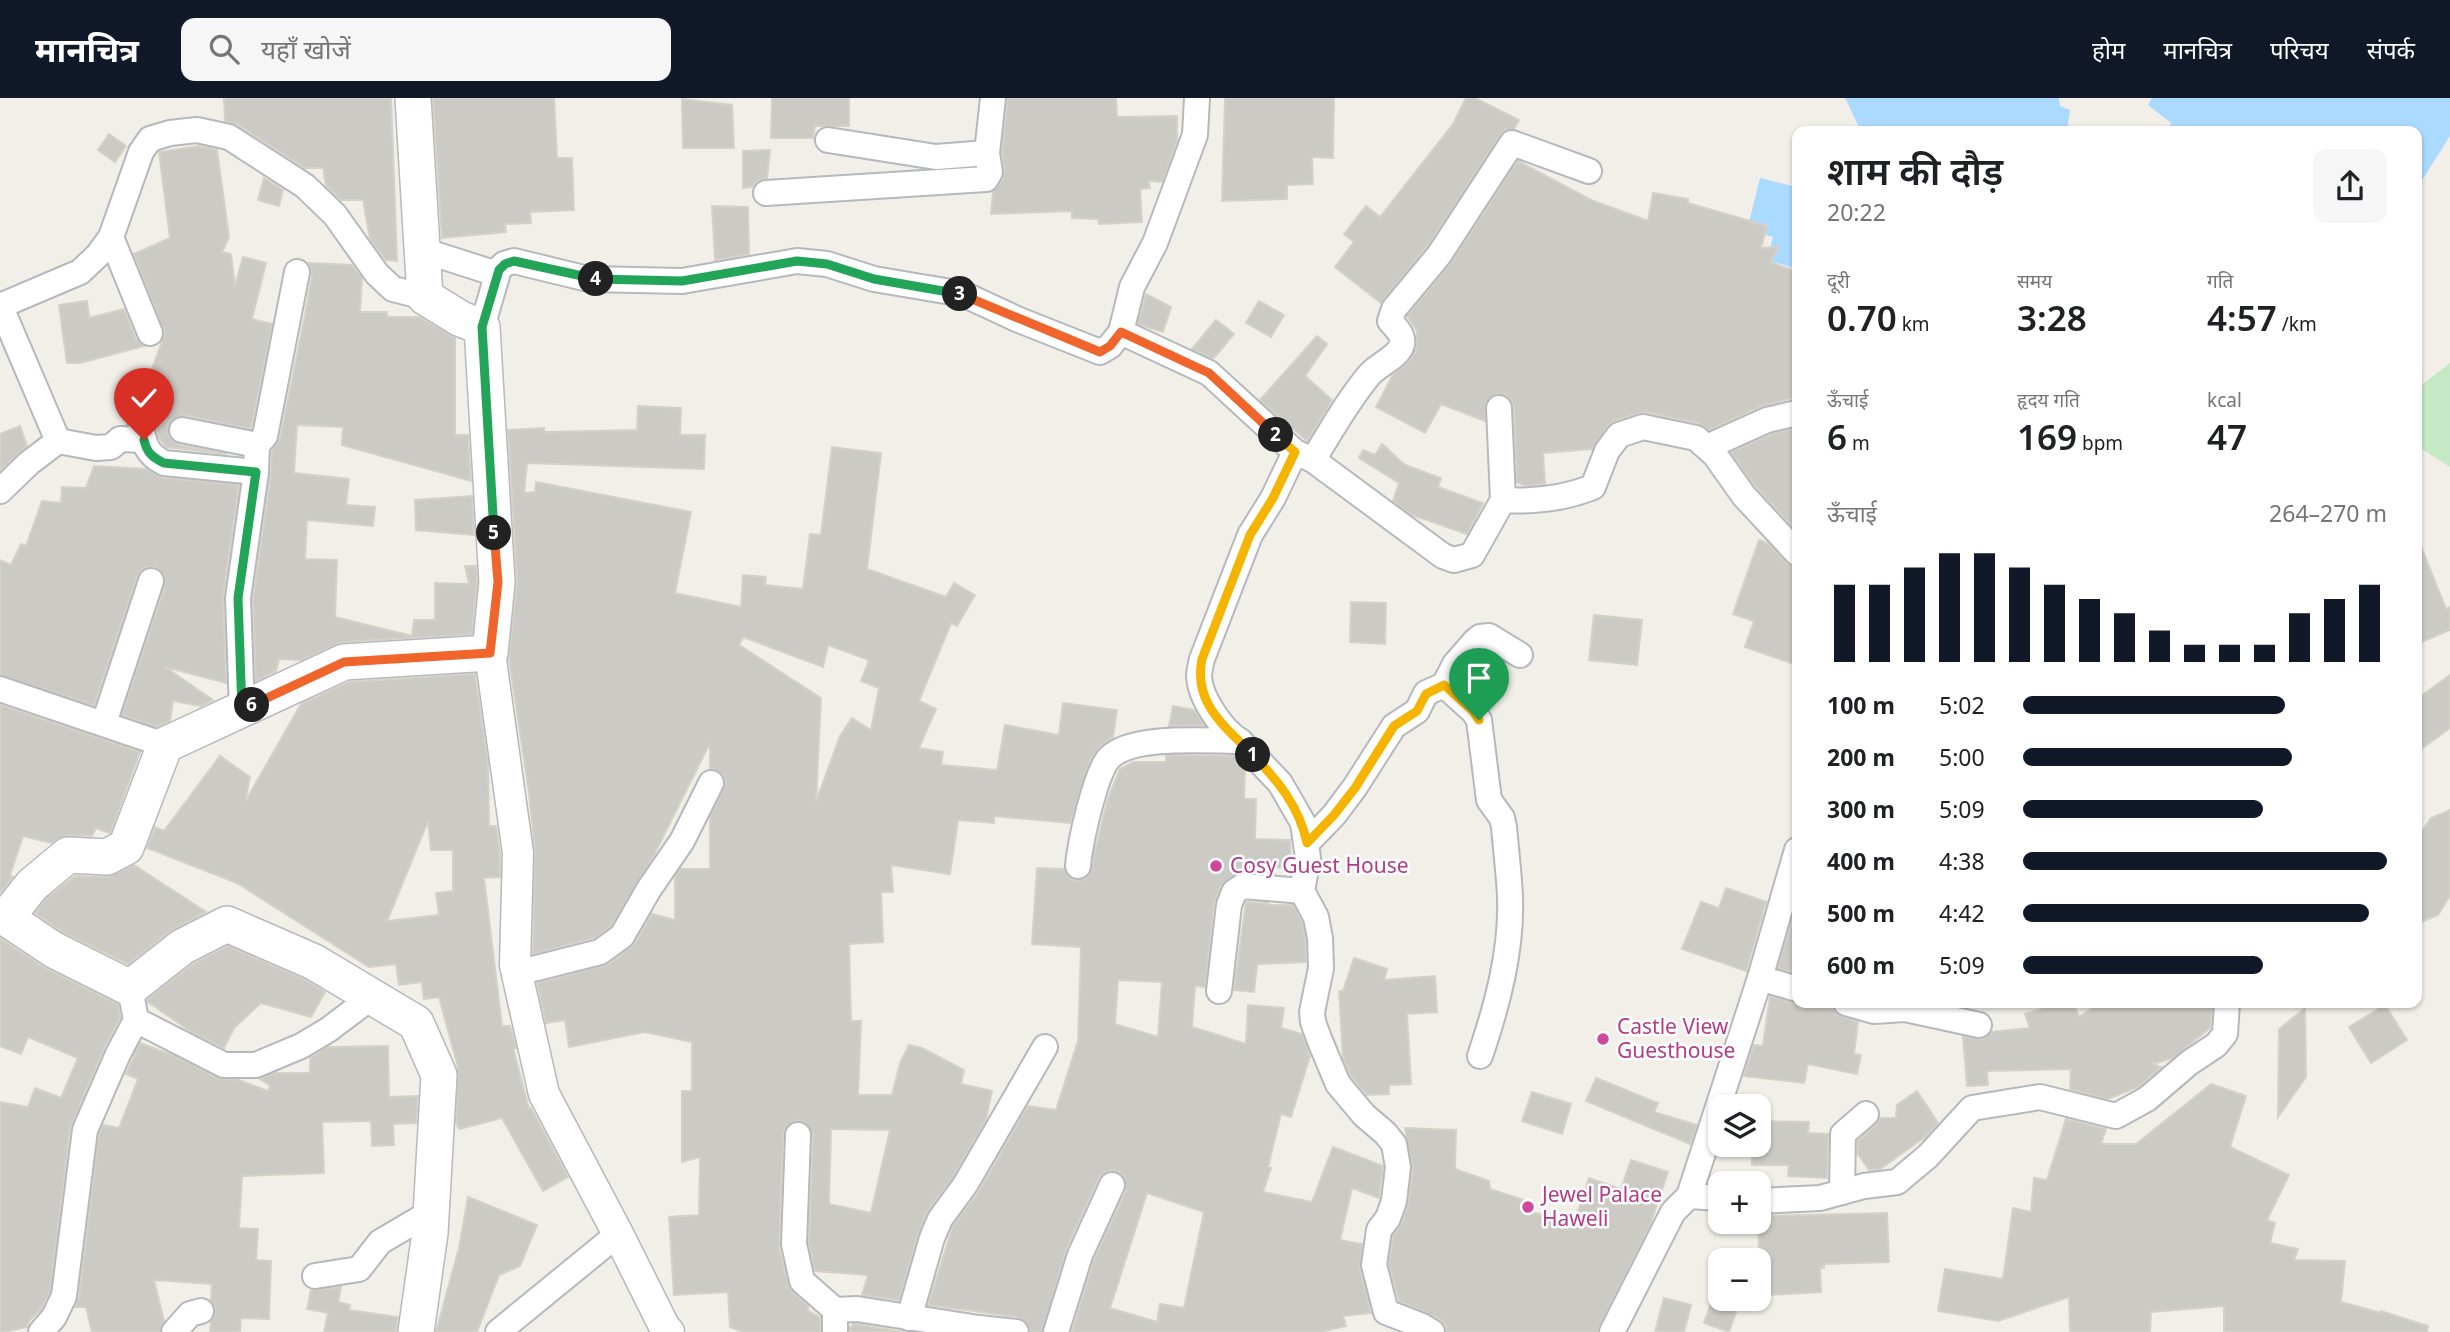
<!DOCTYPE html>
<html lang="hi">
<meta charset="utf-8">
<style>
:root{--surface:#fff;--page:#f6f6f6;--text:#202124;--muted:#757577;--accent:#111827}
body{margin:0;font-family:"Noto Sans","Noto Sans Devanagari",sans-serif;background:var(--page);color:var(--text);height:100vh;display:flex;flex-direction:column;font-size:26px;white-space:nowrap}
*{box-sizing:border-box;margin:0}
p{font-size:23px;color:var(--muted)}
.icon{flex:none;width:38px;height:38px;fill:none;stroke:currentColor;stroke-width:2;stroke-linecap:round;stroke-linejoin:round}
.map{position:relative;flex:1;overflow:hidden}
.panel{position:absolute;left:1792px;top:28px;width:630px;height:882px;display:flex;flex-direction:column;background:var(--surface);border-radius:14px;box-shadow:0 2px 5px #0004}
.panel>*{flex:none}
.controls{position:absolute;left:1708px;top:996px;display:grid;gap:14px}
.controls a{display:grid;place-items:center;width:63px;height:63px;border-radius:14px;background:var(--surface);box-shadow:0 2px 5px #0004;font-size:35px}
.pin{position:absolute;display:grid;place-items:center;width:60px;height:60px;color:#fff;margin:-72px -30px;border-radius:50% 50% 50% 0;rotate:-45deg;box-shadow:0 0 7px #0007}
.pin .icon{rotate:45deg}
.km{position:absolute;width:35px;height:35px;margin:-18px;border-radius:50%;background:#222;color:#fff;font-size:19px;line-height:35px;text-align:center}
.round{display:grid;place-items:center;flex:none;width:74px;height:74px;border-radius:14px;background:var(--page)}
.summary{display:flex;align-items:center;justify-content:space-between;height:119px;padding:0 35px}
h1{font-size:38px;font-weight:600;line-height:52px}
.metrics{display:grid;grid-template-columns:repeat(3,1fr);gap:10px;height:119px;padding:7px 35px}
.metrics div{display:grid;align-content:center}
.metrics b{font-size:35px;font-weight:600}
.metrics small{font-size:19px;font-weight:400}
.metrics p{font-size:19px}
.chart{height:196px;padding:14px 35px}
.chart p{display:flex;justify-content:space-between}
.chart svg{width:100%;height:126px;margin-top:7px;stroke:var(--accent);stroke-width:6}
ul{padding:0 35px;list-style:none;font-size:23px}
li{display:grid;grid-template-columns:112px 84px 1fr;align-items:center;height:52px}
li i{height:18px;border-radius:9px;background:var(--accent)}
header{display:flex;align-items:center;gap:42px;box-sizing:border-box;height:98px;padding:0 35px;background:var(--accent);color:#fff}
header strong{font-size:33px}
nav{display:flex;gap:38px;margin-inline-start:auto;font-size:24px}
.search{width:490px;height:63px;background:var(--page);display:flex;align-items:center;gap:18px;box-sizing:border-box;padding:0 24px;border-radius:14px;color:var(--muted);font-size:26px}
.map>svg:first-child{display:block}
</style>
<header>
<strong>मानचित्र</strong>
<div class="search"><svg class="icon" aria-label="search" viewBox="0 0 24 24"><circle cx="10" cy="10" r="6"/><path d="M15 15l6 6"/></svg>यहाँ खोजें</div>
<nav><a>होम</a><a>मानचित्र</a><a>परिचय</a><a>संपर्क</a></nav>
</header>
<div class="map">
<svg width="2450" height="1234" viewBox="0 0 2450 1234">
<rect width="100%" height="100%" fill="#f1efe8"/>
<polygon fill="#c5e8c5" points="2450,265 2450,369 2417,348 2417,301 2419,289"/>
<g fill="#aadaff">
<polygon points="1845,0 2059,0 2060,8 2070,12 2067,33 1861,33"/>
<polygon points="2152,0 2450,0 2450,38 2417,90 2417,33 2167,33 2171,25 2148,7"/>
<polygon points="1760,80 1797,89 1797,171 1767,162 1773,139 1747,132"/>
</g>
<g fill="#cccac5" stroke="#d6d1c6" stroke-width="2" fill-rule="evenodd">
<polygon points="224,0 391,0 397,163 386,162 370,141 363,102 341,102 326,87 323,70 305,70 237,26 225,23"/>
<polygon points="433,0 554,0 557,60 572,60 574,112 530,114 531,125 505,126 506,134 442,140"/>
<polygon points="772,0 849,0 849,28 815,28 813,40 771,40"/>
<polygon points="1008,0 1116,0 1117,19 1177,18 1177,43 1162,84 1149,83 1150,90 1140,91 1142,124 1099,126 1098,121 1072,120 1072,113 991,116 993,94 1003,81 1005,73 1002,55"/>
<polygon points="1225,0 1334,0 1333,60 1312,59 1313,86 1287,87 1287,101 1222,103"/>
<polygon points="1466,0 1475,0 1519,22 1514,31 1505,32 1500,37 1427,148 1381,205 1335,169 1354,144 1344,136 1366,108 1380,119 1453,26"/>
<polygon points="682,1 732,7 734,50 683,50"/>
<polygon points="109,36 126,48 115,64 98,52"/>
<polygon points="199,48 217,52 229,139 222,154 231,156 235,188 243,159 266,165 252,221 272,226 251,331 184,317 171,322 168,328 168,336 172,343 179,347 227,356 166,349 159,340 153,314 150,308 143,304 142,297 165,236 134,156 170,140 159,54"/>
<polygon points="770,52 767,80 758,82 752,89 743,90 743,53"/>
<polygon points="1518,63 1591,102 1648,123 1653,95 1688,101 1688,105 1767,128 1761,150 1779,149 1770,164 1797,174 1797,299 1761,308 1709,332 1699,325 1646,314 1638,315 1614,323 1608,328 1592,351 1543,355 1545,386 1526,388 1517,384 1514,309 1512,303 1506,297 1498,295 1486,303 1485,323 1441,306 1425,335 1376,309 1393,277 1409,264 1416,252 1417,233 1407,218 1451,165"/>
<polygon points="264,80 283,92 279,108 258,102"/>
<polygon points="712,108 748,109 749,156 715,162"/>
<polygon points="309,165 352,167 362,180 360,214 387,214 387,219 419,219 455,240 455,337 468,337 471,383 342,347 343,329 297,327 294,375 349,381 346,407 375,409 373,428 307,422 305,461 337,462 335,519 412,538 414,522 435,522 435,485 469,486 465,468 476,468 477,484 472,536 342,544 301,562 279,561 276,573 256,583 253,501 271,376 272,353 280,341 305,217 312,177"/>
<polygon points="1146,196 1171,209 1163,234 1138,226"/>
<polygon points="87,203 89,220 124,211 136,241 144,248 80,265 67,265 59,207"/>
<polygon points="1259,203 1284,217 1271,239 1246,225"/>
<polygon points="1216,222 1234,236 1213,261 1192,251"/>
<polygon points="1317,238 1327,246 1305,278 1332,302 1307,343 1260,302"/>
<path d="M638 308 681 310 680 337H705L704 371 527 365 524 395 535 394 536 384 691 414 675 495 741 509 743 477 766 479 765 487 803 491 810 436 821 437 832 349 881 355 867 471 946 499 954 485 975 497 957 528 951 525 919 603 936 611 919 650 943 654 941 667 997 672 1005 627 1059 637 1063 605 1117 612 1113 639 1100 648 1090 662 1070 725 994 718V725L958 722 950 776 891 767 893 794H881L883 844 849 846 851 923H861L858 997H892L900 965 909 947 922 950 964 972 961 986 992 993 986 1021 953 1079 926 1115 918 1136 899 1202 862 1197 868 1177 815 1173 809 1145 813 1037 806 1025 799 1022 792 1024 786 1029 783 1036 779 1149 788 1187 792 1194 808 1208V1213L820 1219V1234H743L730 1229 728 1194 674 1197 669 1119 699 1117 700 1059 682 1064V993H692V944L645 934 569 949 565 922 546 925 537 885 609 866 635 846 652 816 675 822V779L681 771H710V719L726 685 723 676 710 670V645L653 759 611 828 594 840 533 856 535 753 529 695 509 561 517 483 512 396 516 395 512 394 508 332 544 330V334L637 332ZM743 539 823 569 828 547 869 562 861 583 879 590 871 632 852 620 840 638 816 704 821 600 739 547ZM831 1031 890 1032 871 1115 829 1106Z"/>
<polygon points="20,328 27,348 0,372 0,336"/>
<polygon points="1797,330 1797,433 1756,389 1731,354 1772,336"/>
<polygon points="1382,346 1405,367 1441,380 1438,389 1483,405 1467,436 1412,417 1393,403 1399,385 1359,360 1363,352 1375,357"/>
<polygon points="94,368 146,371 163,380 239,387 223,498 226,585 165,569 213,602 201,608 173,603 170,623 157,629 122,617 165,488 165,479 156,469 147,469 141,472 137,478 94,607 0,577 0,462 11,467 21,446 26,448 42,403 61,405 62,389 86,390"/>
<polygon points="472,398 474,437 416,432 415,402"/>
<polygon points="2418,441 2446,511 2450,509 2450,532 2417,546"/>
<polygon points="1759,442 1768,445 1787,466 1797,469 1797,567 1745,549 1754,523 1733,516"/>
<polygon points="1351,504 1386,505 1385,546 1350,544"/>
<polygon points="1594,517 1642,522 1637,567 1589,562"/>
<path d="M475 576 488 665 489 728H496L500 756V779L484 780 502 928H510L516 950H513L529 1011 531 1010 568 1079 543 1093 502 1020 459 1031 456 1024 458 969 439 899 424 901 422 884 399 887 396 866 369 869 237 785 147 750 155 729 164 733 220 658 250 679 245 704 301 606 349 584ZM428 723 431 752H453V793L436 795 439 817 387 823Z"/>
<polygon points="2450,577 2450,630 2417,654 2417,601"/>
<polygon points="0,607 140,654 110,735 96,730 92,738 68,737 51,745 23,738 10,777 13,779 0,795"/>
<polygon points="1173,608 1194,612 1204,627 1169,628"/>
<path d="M1172 657 1234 658 1245 670 1244 701H1256L1255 741 1290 742 1291 770 1271 769 1270 775 1244 773 1236 775 1220 789 1214 805 1205 889 1195 888 1192 929 1246 946 1248 907 1284 910 1281 930 1302 936 1310 958 1291 1019 1281 1016 1268 1069 1271 1070 1263 1094 1312 1104 1333 1049 1383 1068 1379 1100 1352 1090 1340 1142 1362 1146 1360 1170 1371 1215 1343 1218 1346 1228 1320 1234H1072L1094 1162 1126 1093 1124 1079 1119 1074 1111 1072 1104 1075 1098 1081 1066 1151 1042 1234H1031L1025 1222 1018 1219 928 1207 953 1128 978 1095 1028 1008 1056 1012 1078 943 1081 849 1032 846 1037 770 1064 771 1069 779 1075 783 1083 782 1089 777 1108 700 1120 671 1133 664H1166V658ZM1118 882 1162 884 1158 939 1115 926ZM1147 1095 1204 1114 1184 1210 1160 1206 1157 1224 1110 1210Z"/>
<polygon points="2450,712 2450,798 2438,817 2417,826 2417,738 2420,736 2431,720"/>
<polygon points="134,767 206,814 170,833 128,866 64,835 35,815 46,801 75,778 107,779"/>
<polygon points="1726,790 1766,804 1746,873 1682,851 1701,804 1719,810"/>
<polygon points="1246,804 1268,805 1267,807 1293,807 1302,824 1305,840 1306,864 1257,866 1254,894 1234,892"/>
<polygon points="1794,816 1797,817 1797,876 1778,870"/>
<polygon points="0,840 45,870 118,906 120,920 104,950 70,1030 50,1194 41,1211 29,1223 27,1229 4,1234 0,1234 0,1004 28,1009 35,990 61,1000 78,960 28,939 21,956 0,948"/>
<polygon points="228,848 305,882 325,894 311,919 261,905 234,930 224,950 190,933 148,904 147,902 193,866"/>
<polygon points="1354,860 1387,871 1384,882 1435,878 1437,914 1407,916 1411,986 1389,987 1389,996 1367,997 1351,978 1343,959 1339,893 1343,893"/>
<polygon points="1770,898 1793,905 1831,908 1836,916 1858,924 1854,956 1861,957 1857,976 1808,966 1804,985 1744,978 1754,947 1763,948"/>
<polygon points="2061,905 2074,905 2079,919 2100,905 2212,905 2210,930 2172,960 2153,966 2161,969 2138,989 2108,1001 2070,991 2071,971 1987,973 1988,987 1967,988 1963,939 1983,941 1992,934 2030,930 2025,916"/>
<polygon points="2385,907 2407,942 2371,965 2349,929"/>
<polygon points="2305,910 2306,979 2278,1019 2279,931"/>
<polygon points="140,945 172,957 217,980 239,982 268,993 270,988 260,981 274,975 310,975 310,960 328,949 388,948 389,999 418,998 416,1025 393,1026 394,1047 372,1048 371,1023 322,1024 324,1075 242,1078 239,1130 258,1131 256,1162 271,1163 269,1221 241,1220 240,1234 210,1234 211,1224 215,1216 215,1208 211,1202 212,1186 154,1182 164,1223 160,1234 92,1234 86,1209 75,1209 79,1200 99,1036 103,1027 119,1030 138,981 126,976"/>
<polygon points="1596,980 1658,1005 1654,1014 1697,1027 1690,1046 1586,1003"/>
<polygon points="2211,986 2246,998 2230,1049 2289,1077 2267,1122 2275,1125 2270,1145 2298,1151 2294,1162 2345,1163 2341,1204 2381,1215 2381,1213 2428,1228 2427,1234 2224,1234 2224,1208 2151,1214 2150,1234 2070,1234 2069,1199 1998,1223 1938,1213 1945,1171 2003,1181 2013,1110 2031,1114 2034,1080 2047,1082 2066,1021 2106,1031 2101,1046 2136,1046"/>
<polygon points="1917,993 1938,1025 1925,1039 1880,1071 1869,1072 1858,1056 1858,1043 1876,1027 1880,1020 1896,1020 1897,1007"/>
<polygon points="1532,994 1571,1006 1562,1036 1522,1023"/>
<polygon points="1759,1023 1809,1024 1808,1035 1828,1036 1827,1080 1788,1078 1789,1067 1752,1067 1752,1046 1759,1046"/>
<polygon points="1405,1030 1456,1032 1455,1071 1489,1083 1490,1091 1530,1104 1527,1112 1573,1128 1589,1080 1621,1091 1631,1062 1668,1074 1650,1127 1597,1234 1447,1234 1446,1227 1440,1221 1399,1203 1389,1166 1393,1138 1402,1125 1408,1108 1413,1071"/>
<polygon points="468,1099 537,1127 520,1168 499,1177 477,1234 436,1234 459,1150"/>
<polygon points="1887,1115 1889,1164 1824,1166 1824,1170 1820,1170 1821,1194 1767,1197 1766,1172 1760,1172 1758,1126 1763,1126 1764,1118"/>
<polygon points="341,1189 338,1204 350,1207 349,1212 398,1219 396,1234 324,1234 328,1215 307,1211 311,1192"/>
<polygon points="1664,1200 1691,1207 1684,1234 1655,1234"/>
<polygon points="1711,1205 1736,1214 1729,1234 1704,1225"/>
<polygon points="853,1226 856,1226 904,1234 850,1234 850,1229 852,1229"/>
</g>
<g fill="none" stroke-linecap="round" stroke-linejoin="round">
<defs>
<g id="minor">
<polyline points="828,42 936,59 987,55"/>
<polyline points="766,95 986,81 990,74 987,55 993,0"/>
<polyline points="111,139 150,235"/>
<polyline points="422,152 497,176"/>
<polyline points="0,207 58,343"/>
<polyline points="0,208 80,174 98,157 111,139 141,54 150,41 170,35 197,32 229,39 305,88 335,117 377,176 393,191 425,199"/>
<polyline points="482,229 499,171 504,166 514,163 588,181 682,183 797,163 827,166 874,181 963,196 1019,222 1100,254 1110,248 1121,234 1132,189 1155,145 1195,37 1197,0"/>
<polyline points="1121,234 1209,275 1295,354 1313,362 1443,458 1454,462 1472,457 1503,402 1499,310"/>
<path d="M139 318C144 340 142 354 164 365L256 374"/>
<polyline points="182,332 257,347"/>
<polyline points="1707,349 1767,322 1797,315"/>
<path d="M1295 354 1273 400 1250 437 1202 561C1201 566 1199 573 1199 578 1200 600 1222 632 1240 643L1280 685 1303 725 1308 760 1302 793 1316 819 1320 840 1321 870 1312 914 1313 924 1320 943 1338 986 1364 1017 1385 1035 1394 1046 1398 1069 1394 1103 1388 1120 1379 1132 1374 1167 1386 1214 1422 1228 1432 1234"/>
<path d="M1313 362C1331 333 1348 302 1370 276 1379 266 1399 259 1402 246 1404 237 1396 230 1390 223L1394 211 1439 157 1512 45 1589 73"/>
<polyline points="0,393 29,365 58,343 96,350 111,349 120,341 144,342"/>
<path d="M1503 402C1535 404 1563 401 1593 389L1607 353 1619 337 1643 329 1696 340 1715 357 1744 398 1797 455"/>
<path d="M1444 587 1473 613 1479 622 1489 702 1502 720 1504 729C1506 752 1509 776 1510 799 1512 853 1497 908 1480 958"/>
<polyline points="0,591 165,647"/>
<polyline points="242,612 238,500 256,374 257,347 265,338 297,174"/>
<polyline points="104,625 151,483"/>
<polyline points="1307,745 1334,717 1355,689 1394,628 1417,613 1426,595 1444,587 1455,566 1475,543 1480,539 1489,538 1520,557"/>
<path d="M1078 768C1080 745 1095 676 1109 660 1132 636 1209 643 1240 643"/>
<polyline points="517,875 600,854 622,838 649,791 682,743 711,685"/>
<polyline points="1760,880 1797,891"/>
<polyline points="1219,893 1229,807 1234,794 1243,788 1302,793"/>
<polyline points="1846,905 1874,913 1905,911 1979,927"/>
<polyline points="136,922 224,967 256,967 301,948 328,932 373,898"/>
<polyline points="798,1037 794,1146 802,1183 835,1212 835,1234"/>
<polyline points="1842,1094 1843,1036 1866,1016"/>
<polyline points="1689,1098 1720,1100"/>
<polyline points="1759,1103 1820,1100 1864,1088 1897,1084 1928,1058 1972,1010 2040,999 2116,1018 2147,1001 2189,965 2216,947 2225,936 2227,905"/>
<polyline points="315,1178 359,1171 380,1144 431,1114"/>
<polyline points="835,1212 857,1211 979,1230 978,1234"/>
<polyline points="909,1220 932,1140 940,1121 965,1087 1045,949"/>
<polyline points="979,1230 1016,1234"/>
<polyline points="41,1234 54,1219 64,1198 85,1032 118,956 136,922 130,890"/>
<polyline points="174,1234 190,1216 201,1213"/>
<polyline points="498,1234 618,1136"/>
<polyline points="1056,1234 1080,1157 1112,1087"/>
<polyline points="1612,1234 1673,1114 1689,1098 1760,880 1797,752"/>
</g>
<polyline id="tertiary" points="490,555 518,755 515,867 544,996 618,1136 664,1228 669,1234"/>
<polyline id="secondary" points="413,0 425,199 461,221 482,229 497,484 490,555 344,564 165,647 126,749 107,759 68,757 32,787 6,820 54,852 130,890 182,849 227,826 314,864 416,925 439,977 430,1135 416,1234"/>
</defs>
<use href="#minor" stroke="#b5b8bc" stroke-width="28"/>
<use href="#tertiary" stroke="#b5b8bc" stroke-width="33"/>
<use href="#secondary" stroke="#b6babf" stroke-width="38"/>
<use href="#minor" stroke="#fff" stroke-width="24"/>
<use href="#tertiary" stroke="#fff" stroke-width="30"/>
<use href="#secondary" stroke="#fff" stroke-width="35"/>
</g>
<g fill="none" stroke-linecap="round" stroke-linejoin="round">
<defs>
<path id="split-1" d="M1253 657C1278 683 1299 708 1307 745L1334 717 1355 690 1394 628 1417 613 1426 596 1444 587 1473 613 1479 622"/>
<path id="split-2" d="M1253 657C1225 628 1193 606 1202 561L1250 437 1273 400 1295 354 1276 337"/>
<polyline id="split-3" points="960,196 1100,254 1110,248 1121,234 1209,275 1276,337"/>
<polyline id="split-4" points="596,181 682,183 797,163 827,166 874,181 960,196"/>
<polyline id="split-5" points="494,435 482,229 499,172 505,166 514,163 596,181"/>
<polyline id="split-6" points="252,607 344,564 490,555 498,484 494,435"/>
<path id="split-7" d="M144 342C147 355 152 359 164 365L256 374 238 500 242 612 252 607"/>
</defs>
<use href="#split-1" stroke="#fff" stroke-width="14"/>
<use href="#split-2" stroke="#fff" stroke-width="14"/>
<use href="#split-3" stroke="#fff" stroke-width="14"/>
<use href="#split-4" stroke="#fff" stroke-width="14"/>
<use href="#split-5" stroke="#fff" stroke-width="14"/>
<use href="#split-6" stroke="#fff" stroke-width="14"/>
<use href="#split-7" stroke="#fff" stroke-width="14"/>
<use href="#split-1" stroke="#f5b400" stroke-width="9"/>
<use href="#split-2" stroke="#f5b400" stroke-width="9"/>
<use href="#split-3" stroke="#f0652b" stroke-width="9"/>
<use href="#split-4" stroke="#22a559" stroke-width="9"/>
<use href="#split-5" stroke="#22a559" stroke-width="9"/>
<use href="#split-6" stroke="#f0652b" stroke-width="9"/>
<use href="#split-7" stroke="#22a559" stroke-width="9"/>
</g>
<g fill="#d1479c" stroke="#fff" stroke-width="2.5">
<circle cx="1216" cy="768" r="7"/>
<circle cx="1603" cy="941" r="7"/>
<circle cx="1528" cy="1109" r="7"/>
</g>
<g text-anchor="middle" stroke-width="5" stroke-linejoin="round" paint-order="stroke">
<g font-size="21" fill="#b23c85" stroke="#fff" text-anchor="start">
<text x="1230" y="775">Cosy Guest House</text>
<text x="1617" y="936">Castle View<tspan x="1617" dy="24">Guesthouse</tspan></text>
<text x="1542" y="1104">Jewel Palace<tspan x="1542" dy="24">Haweli</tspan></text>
</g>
</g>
</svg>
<div class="controls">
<a><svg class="icon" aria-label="layers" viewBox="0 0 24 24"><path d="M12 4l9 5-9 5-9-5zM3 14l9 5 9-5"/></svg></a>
<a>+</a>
<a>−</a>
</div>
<div class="pin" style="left:1479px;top:622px;background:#1e9e55"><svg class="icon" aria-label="arrive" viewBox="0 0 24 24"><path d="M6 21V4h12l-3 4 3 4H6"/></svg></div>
<div class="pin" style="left:144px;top:342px;background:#d93025"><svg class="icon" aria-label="check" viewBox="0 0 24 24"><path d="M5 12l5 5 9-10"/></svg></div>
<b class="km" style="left:1253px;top:657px">1</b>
<b class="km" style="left:1276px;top:337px">2</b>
<b class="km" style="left:960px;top:196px">3</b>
<b class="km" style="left:596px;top:181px">4</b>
<b class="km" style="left:494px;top:435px">5</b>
<b class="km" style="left:252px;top:607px">6</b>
<section class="panel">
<div class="summary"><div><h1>शाम की दौड़</h1><p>20:22</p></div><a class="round"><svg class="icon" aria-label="share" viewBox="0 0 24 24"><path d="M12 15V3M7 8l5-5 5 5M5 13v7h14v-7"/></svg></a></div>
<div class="metrics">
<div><p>दूरी</p><b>0.70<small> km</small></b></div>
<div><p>समय</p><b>3:28</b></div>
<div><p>गति</p><b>4:57<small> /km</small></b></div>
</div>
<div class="metrics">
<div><p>ऊँचाई</p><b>6<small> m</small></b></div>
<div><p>हृदय गति</p><b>169<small> bpm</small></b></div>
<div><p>kcal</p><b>47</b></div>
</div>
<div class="chart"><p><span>ऊँचाई</span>264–270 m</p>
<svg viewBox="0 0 160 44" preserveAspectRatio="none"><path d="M5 44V17M15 44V17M25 44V11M35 44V6M45 44V6M55 44V11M65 44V17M75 44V22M85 44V27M95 44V33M105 44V38M115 44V38M125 44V38M135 44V27M145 44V22M155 44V17"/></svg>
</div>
<ul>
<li><b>100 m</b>5:02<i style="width:72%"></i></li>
<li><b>200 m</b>5:00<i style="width:74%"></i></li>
<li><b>300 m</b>5:09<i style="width:66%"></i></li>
<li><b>400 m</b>4:38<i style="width:100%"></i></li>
<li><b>500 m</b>4:42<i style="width:95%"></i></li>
<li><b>600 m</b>5:09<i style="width:66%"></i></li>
</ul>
</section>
</div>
